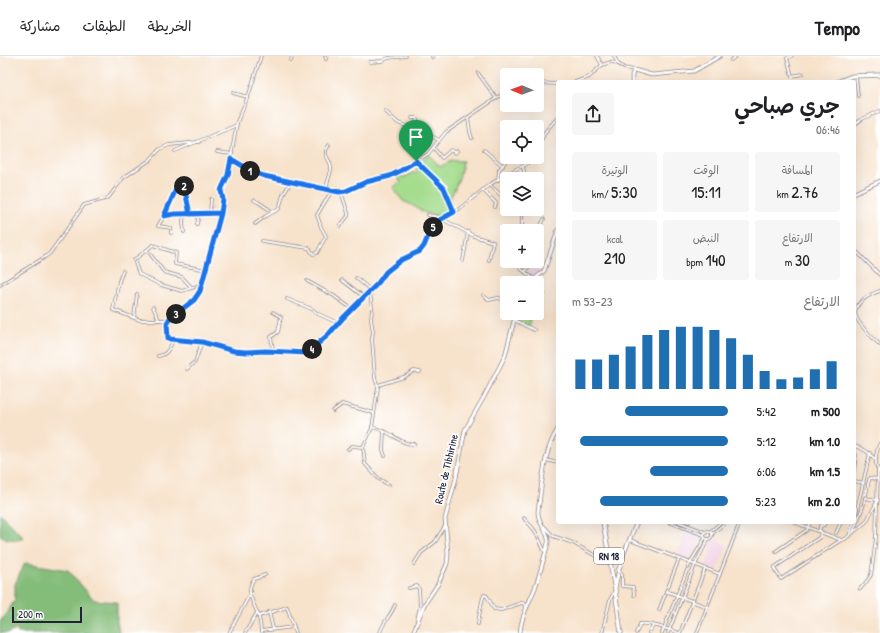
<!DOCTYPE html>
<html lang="ar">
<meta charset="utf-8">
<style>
:root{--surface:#fff;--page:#f6f6f6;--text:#202124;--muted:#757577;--line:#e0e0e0;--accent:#1f6fb2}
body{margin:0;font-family:"Patrick Hand","Playpen Sans Arabic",sans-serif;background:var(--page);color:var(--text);direction:rtl;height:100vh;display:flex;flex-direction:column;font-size:15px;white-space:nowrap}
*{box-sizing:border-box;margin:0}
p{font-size:13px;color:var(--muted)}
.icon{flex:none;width:22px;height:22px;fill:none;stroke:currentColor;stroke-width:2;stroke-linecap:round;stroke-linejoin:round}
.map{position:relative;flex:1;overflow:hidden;direction:ltr}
.panel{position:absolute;left:556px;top:24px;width:300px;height:444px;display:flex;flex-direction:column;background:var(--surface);border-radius:4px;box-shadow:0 4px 16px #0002;direction:rtl}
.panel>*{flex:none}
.needle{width:26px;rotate:271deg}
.tools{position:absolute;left:500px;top:12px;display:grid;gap:8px}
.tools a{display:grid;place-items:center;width:44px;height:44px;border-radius:4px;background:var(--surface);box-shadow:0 4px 16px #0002;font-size:20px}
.scale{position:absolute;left:12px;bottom:10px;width:70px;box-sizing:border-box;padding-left:4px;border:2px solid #22223b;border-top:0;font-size:11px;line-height:14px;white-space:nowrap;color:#22223b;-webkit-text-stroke:3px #fff;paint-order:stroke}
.pin{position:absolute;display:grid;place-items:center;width:34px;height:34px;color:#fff;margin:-41px -17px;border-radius:50% 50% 50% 0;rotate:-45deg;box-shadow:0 0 4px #0007}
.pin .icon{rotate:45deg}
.km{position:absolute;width:20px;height:20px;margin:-10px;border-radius:50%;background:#222;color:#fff;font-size:11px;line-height:20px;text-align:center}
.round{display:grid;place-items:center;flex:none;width:42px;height:42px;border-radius:4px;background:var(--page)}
.head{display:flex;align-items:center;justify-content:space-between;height:68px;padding:0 16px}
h1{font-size:22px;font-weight:600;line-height:30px}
.figures{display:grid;grid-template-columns:repeat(3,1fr);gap:6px;height:68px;padding:4px 16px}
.figures div{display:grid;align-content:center;border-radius:4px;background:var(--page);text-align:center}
.figures b{font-size:17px;font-weight:600}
.figures small{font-size:11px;font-weight:400}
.figures p{font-size:11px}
.chart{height:112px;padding:8px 16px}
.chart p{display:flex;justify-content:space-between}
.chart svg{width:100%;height:72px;margin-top:4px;stroke:var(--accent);stroke-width:6}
ul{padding:0 16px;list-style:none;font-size:13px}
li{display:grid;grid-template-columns:64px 48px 1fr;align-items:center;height:30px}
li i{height:10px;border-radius:5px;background:var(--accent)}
header{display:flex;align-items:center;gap:24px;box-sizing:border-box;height:56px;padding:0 20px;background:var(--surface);border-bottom:1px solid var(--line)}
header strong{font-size:19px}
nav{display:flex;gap:22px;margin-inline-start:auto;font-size:14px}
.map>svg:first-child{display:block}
</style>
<header>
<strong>Tempo</strong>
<nav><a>الخريطة</a><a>الطبقات</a><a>مشاركة</a></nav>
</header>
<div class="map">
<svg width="880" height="577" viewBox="0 0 880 577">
<rect width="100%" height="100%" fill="#fff"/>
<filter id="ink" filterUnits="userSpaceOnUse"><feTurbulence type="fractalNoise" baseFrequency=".025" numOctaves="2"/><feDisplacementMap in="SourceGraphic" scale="8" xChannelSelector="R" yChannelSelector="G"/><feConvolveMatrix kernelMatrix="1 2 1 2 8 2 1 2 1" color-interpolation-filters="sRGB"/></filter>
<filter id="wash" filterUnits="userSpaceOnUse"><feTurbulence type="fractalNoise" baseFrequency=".012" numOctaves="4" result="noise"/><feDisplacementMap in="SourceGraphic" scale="16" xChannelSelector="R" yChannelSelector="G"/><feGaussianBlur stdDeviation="0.9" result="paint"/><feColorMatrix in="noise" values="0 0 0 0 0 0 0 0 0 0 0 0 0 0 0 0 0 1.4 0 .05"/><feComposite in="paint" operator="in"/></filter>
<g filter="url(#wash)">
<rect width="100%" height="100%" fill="#f7e2cb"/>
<g fill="#efd0e6">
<polygon points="534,205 543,210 534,222 527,216"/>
<polygon points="686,475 700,479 701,483 690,504 688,505 677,501"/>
<polygon points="714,483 727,490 717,514 714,515 705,510 713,493 707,490 709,487"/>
</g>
<g fill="#a5dc8e" stroke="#647f64">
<path d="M429 99 440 111 451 105H463C461 118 456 132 449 144L453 155 443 161 425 157 410 148 403 145 393 131 401 126 396 120 400 117 403 122 414 116 416 118 418 116 414 109Z"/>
<polygon points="518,257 532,257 529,271 517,265"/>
</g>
<g fill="#84bc79" stroke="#536f5a">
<polygon points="0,457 23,481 19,484 7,483 0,479"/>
<polygon points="25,507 68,514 94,544 117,546 117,565 119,577 18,577 17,573 9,577 0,577 0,566 15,544 15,528"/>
</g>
</g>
<g filter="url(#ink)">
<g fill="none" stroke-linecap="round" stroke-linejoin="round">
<defs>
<g id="street">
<path d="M261 0 249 38 237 66 228 119 222 132 223 147 203 228C196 245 183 253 169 263L167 267 168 282 170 283 202 286 234 295 246 296 266 295 307 297 328 279 342 263 378 227 386 216 401 204 420 195 427 183 431 173 438 165 459 153 489 129 516 113 527 108 532 101"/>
<polyline points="325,0 326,3"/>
<polyline points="597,0 602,9"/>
<polyline points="614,0 618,8"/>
<polyline points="792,0 787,2 792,20 803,18"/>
<polyline points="432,1 433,0"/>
<polyline points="731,4 736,0"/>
<polyline points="291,5 292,0"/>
<polyline points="370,6 382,5 388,2 406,0"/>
<polyline points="478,17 496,42"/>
<polyline points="856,20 858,40"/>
<polyline points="575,26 589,21 602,9 611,6 617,7 624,12 634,14"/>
<polyline points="537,27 558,28"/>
<polyline points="233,37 248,41"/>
<polyline points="385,55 398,67 421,75 439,84"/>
<polyline points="412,62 416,62 417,64 413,73"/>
<polyline points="468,62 470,76 472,82"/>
<polyline points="854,69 862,63 880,55"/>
<polyline points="434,92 442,102 451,94 455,97 457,95"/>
<polyline points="537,93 545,76 558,61"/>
<polyline points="484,94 503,110"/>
<polyline points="505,94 507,96"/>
<polyline points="175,95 237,69"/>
<polyline points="217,96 232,98"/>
<polyline points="231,103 255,117 264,120 308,129 332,136 339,136 346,135 366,126 390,119 400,115 428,98 446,76 507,35"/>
<polyline points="416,105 444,132 454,156"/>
<polyline points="523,111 526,123"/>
<polyline points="498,124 499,114 509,101"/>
<polyline points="490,129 505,143 506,147 504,153"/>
<path d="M326 134C326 127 332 116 331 111 330 101 321 100 329 89"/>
<polyline points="483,134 496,147 495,151"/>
<polyline points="254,144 258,146 273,156"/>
<polyline points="210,157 211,143"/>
<polyline points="184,158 183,166 184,176"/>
<polyline points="428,159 445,162"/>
<polyline points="164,160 173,158 221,157"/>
<polyline points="442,163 474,180 493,186 489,204"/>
<polyline points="197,168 199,158"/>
<polyline points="255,168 266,160 279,153 283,139 291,126"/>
<polyline points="340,170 348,160 348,157 341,136"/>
<polyline points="522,175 522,153"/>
<polyline points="171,177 171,172 158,170 164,160 177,131 184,130 190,158"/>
<polyline points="537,177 544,163"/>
<polyline points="262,185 309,192 313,198 317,197 326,180 321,171 317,159 331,136"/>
<polyline points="854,193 880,219"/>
<polyline points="147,194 164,216 182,221 192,232"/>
<polyline points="463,205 468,176"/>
<polyline points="519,205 520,212 534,223"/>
<polyline points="123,215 119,225 113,254 140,264 168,264"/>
<polyline points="525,216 532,206"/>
<polyline points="356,222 371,234"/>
<polyline points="342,224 364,241"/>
<polyline points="307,225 334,240 352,253"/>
<polyline points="203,228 182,235 161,229 139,218 134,204 153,189 176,197 175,208 207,214"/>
<polyline points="0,229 45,201 50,197 63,179 84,149 105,143 109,141 123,122 150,104 160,93 169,89 199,86"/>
<polyline points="537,234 544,238"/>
<path d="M880 235C870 238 849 249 857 263 862 272 872 281 880 289"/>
<polyline points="370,236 372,252 371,264 373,275 372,283 375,322 378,331 372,372 363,391 365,408 379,423 389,429"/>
<polyline points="483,239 489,244 498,242 507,244"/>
<polyline points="287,243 312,253 318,258 338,267"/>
<polyline points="153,251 159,264"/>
<polyline points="505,255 507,252"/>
<polyline points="273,256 281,261 278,276 271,281 273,294"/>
<polyline points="134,262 137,238"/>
<polyline points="514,264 534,274"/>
<path d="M158 300C167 299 170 292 173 284"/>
<polyline points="187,313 191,309 195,306 202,286"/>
<polyline points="378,329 404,321 414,315 420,316"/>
<polyline points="333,355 342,348 374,357"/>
<path d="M372 371C377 373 383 374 388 377 396 381 404 389 414 388"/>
<polyline points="384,375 383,394 385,400"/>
<path d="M880 387C876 396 873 408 880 416"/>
<path d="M854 390C864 392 869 397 876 404"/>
<polyline points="348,393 352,390 363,391"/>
<polyline points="854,397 856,399 854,415"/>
<polyline points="546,404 558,407"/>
<polyline points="854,425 864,427"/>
<polyline points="854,452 857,453 854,465"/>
<polyline points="857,453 870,397"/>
<path d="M524 462C527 467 532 470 535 475 539 481 541 489 545 496"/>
<polyline points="669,466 704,479"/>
<polyline points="679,466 705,476"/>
<polyline points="688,466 689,466"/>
<polyline points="794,466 841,484 845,483 866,466 878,444 865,442"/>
<polyline points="544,470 553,480 573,487 594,499 609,503"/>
<polyline points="820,470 824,469 825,466"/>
<polyline points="819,475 822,466"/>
<polyline points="821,475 820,481 775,511 775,514 781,523 841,484"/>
<circle cx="708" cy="479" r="4"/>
<polyline points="710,476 721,466"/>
<polyline points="853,476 864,448 869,424 870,422 878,423"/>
<polyline points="836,477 841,466"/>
<polyline points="712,478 726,466"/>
<polyline points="849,480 854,466"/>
<polyline points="630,484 720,518"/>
<polyline points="776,495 807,474 810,466"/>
<polyline points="414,508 421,497 435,486 445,470"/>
<polyline points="618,513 622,518 622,530 633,531 634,539"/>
<polyline points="409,532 417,530 419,533 420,551 417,564"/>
<polyline points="860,533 867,525 871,519 873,505 876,482 878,414"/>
<polyline points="666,535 707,551"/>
<polyline points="659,554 679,503"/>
<polyline points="269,556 273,573"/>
<polyline points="259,560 287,551 296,577"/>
<path d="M478 568C479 561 481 546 484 539L487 540 494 553 501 554 521 547H523L527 552"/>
<polyline points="261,575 294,571"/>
<polyline points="229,577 250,538"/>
<polyline points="245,577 257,557"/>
<path d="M261 577C261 571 260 564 258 558 253 546 245 535 254 523L265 519"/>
<path d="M380 577C382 568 391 559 395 549"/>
<polyline points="602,577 610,544 614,536"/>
<path d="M636 577 640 568C649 566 670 574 679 577"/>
<polyline points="649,577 653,570"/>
<polyline points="662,577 690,507 705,482"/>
<polyline points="668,577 695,509 708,483"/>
<polyline points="680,577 705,513"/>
<polyline points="697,577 740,466"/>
</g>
<g id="secondary">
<polyline points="632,26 632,19 634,14 652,19 694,15 720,0"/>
<polyline points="854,137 880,125"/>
<polyline points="530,227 544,215 558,174"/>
<path d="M615 532C619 507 627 489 637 466"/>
<polyline points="413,577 424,549 438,528 447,508 448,498 445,463 456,422 465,374 485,339 505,300 516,257"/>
<path d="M520 577C521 561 529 547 535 532 540 518 544 502 548 487 550 476 537 468 538 455 542 430 543 395 558 373"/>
</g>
<g id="primary">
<polyline points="837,26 852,20 880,19"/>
<polyline points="603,466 615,534 621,577"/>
</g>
</defs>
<use href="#street" stroke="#8c8283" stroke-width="3.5"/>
<use href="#secondary" stroke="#8c8283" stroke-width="4.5"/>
<use href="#primary" stroke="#8c8283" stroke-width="5"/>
<use href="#street" stroke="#fff" stroke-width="2"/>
<use href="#secondary" stroke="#fff" stroke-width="3"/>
<use href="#primary" stroke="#fff" stroke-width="3.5"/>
</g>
</g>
<g fill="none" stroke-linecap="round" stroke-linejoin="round" filter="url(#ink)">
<defs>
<polyline id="route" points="416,105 400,115 390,120 366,126 346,135 339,136 264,120 255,117 231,103 228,119 222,132 221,135 223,143 221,157 174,158 164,160 177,131 184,130 190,158 221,157 200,235 194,244 169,263 167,267 168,282 170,283 202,286 234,295 246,296 266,295 307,297 328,279 342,263 378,227 386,216 401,204 420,195 424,190 431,173 438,165 454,156 444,132 416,105"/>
</defs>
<use href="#route" stroke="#fff" stroke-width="8"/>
<use href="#route" stroke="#1a73e8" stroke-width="5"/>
</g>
<g text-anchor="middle" stroke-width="3.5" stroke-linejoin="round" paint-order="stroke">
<rect fill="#fff" stroke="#646476" stroke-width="1" x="594" y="492" width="30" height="16" rx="3"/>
<g font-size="10" font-weight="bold" fill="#22223b">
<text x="609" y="504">RN 18</text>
</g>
<g font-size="11" fill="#22223b" stroke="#fff">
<text transform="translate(446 413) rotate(-77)" y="4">Route de Tibhirine</text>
</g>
</g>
</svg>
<div class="tools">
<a><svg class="needle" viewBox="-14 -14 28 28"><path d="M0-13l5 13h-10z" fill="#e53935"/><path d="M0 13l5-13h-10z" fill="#757577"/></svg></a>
<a><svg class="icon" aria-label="locate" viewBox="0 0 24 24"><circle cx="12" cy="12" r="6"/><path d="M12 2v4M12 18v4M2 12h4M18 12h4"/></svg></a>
<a><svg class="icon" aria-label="layers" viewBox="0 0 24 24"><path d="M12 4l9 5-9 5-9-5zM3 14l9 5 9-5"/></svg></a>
<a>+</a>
<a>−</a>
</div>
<div class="scale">200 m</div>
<div class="pin" style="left:416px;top:105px;background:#1e9e55"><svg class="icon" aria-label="arrive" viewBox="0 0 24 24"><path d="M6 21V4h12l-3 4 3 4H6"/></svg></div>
<b class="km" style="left:250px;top:115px">1</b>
<b class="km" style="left:184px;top:130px">2</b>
<b class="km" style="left:176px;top:258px">3</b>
<b class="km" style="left:312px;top:293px">4</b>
<b class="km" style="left:433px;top:171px">5</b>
<section class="panel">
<div class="head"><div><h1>جري صباحي</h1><p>06:46</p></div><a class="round"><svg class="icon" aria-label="share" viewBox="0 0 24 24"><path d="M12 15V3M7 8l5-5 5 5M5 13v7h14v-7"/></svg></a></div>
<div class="figures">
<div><p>المسافة</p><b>2.76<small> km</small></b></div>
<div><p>الوقت</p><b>15:11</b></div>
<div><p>الوتيرة</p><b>5:30<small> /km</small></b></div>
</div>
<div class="figures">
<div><p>الارتفاع</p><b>30<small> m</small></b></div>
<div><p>النبض</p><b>140<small> bpm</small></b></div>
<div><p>kcal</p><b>210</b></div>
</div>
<div class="chart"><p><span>الارتفاع</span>23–53 m</p>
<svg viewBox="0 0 160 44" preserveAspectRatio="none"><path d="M5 44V26M15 44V26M25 44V23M35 44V18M45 44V11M55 44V8M65 44V6M75 44V6M85 44V8M95 44V13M105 44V23M115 44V33M125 44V38M135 44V37M145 44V32M155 44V27"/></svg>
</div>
<ul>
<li><b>500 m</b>5:42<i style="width:66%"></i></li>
<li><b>1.0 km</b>5:12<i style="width:95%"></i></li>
<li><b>1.5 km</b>6:06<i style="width:50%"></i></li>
<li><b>2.0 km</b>5:23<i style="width:82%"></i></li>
</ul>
</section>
</div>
